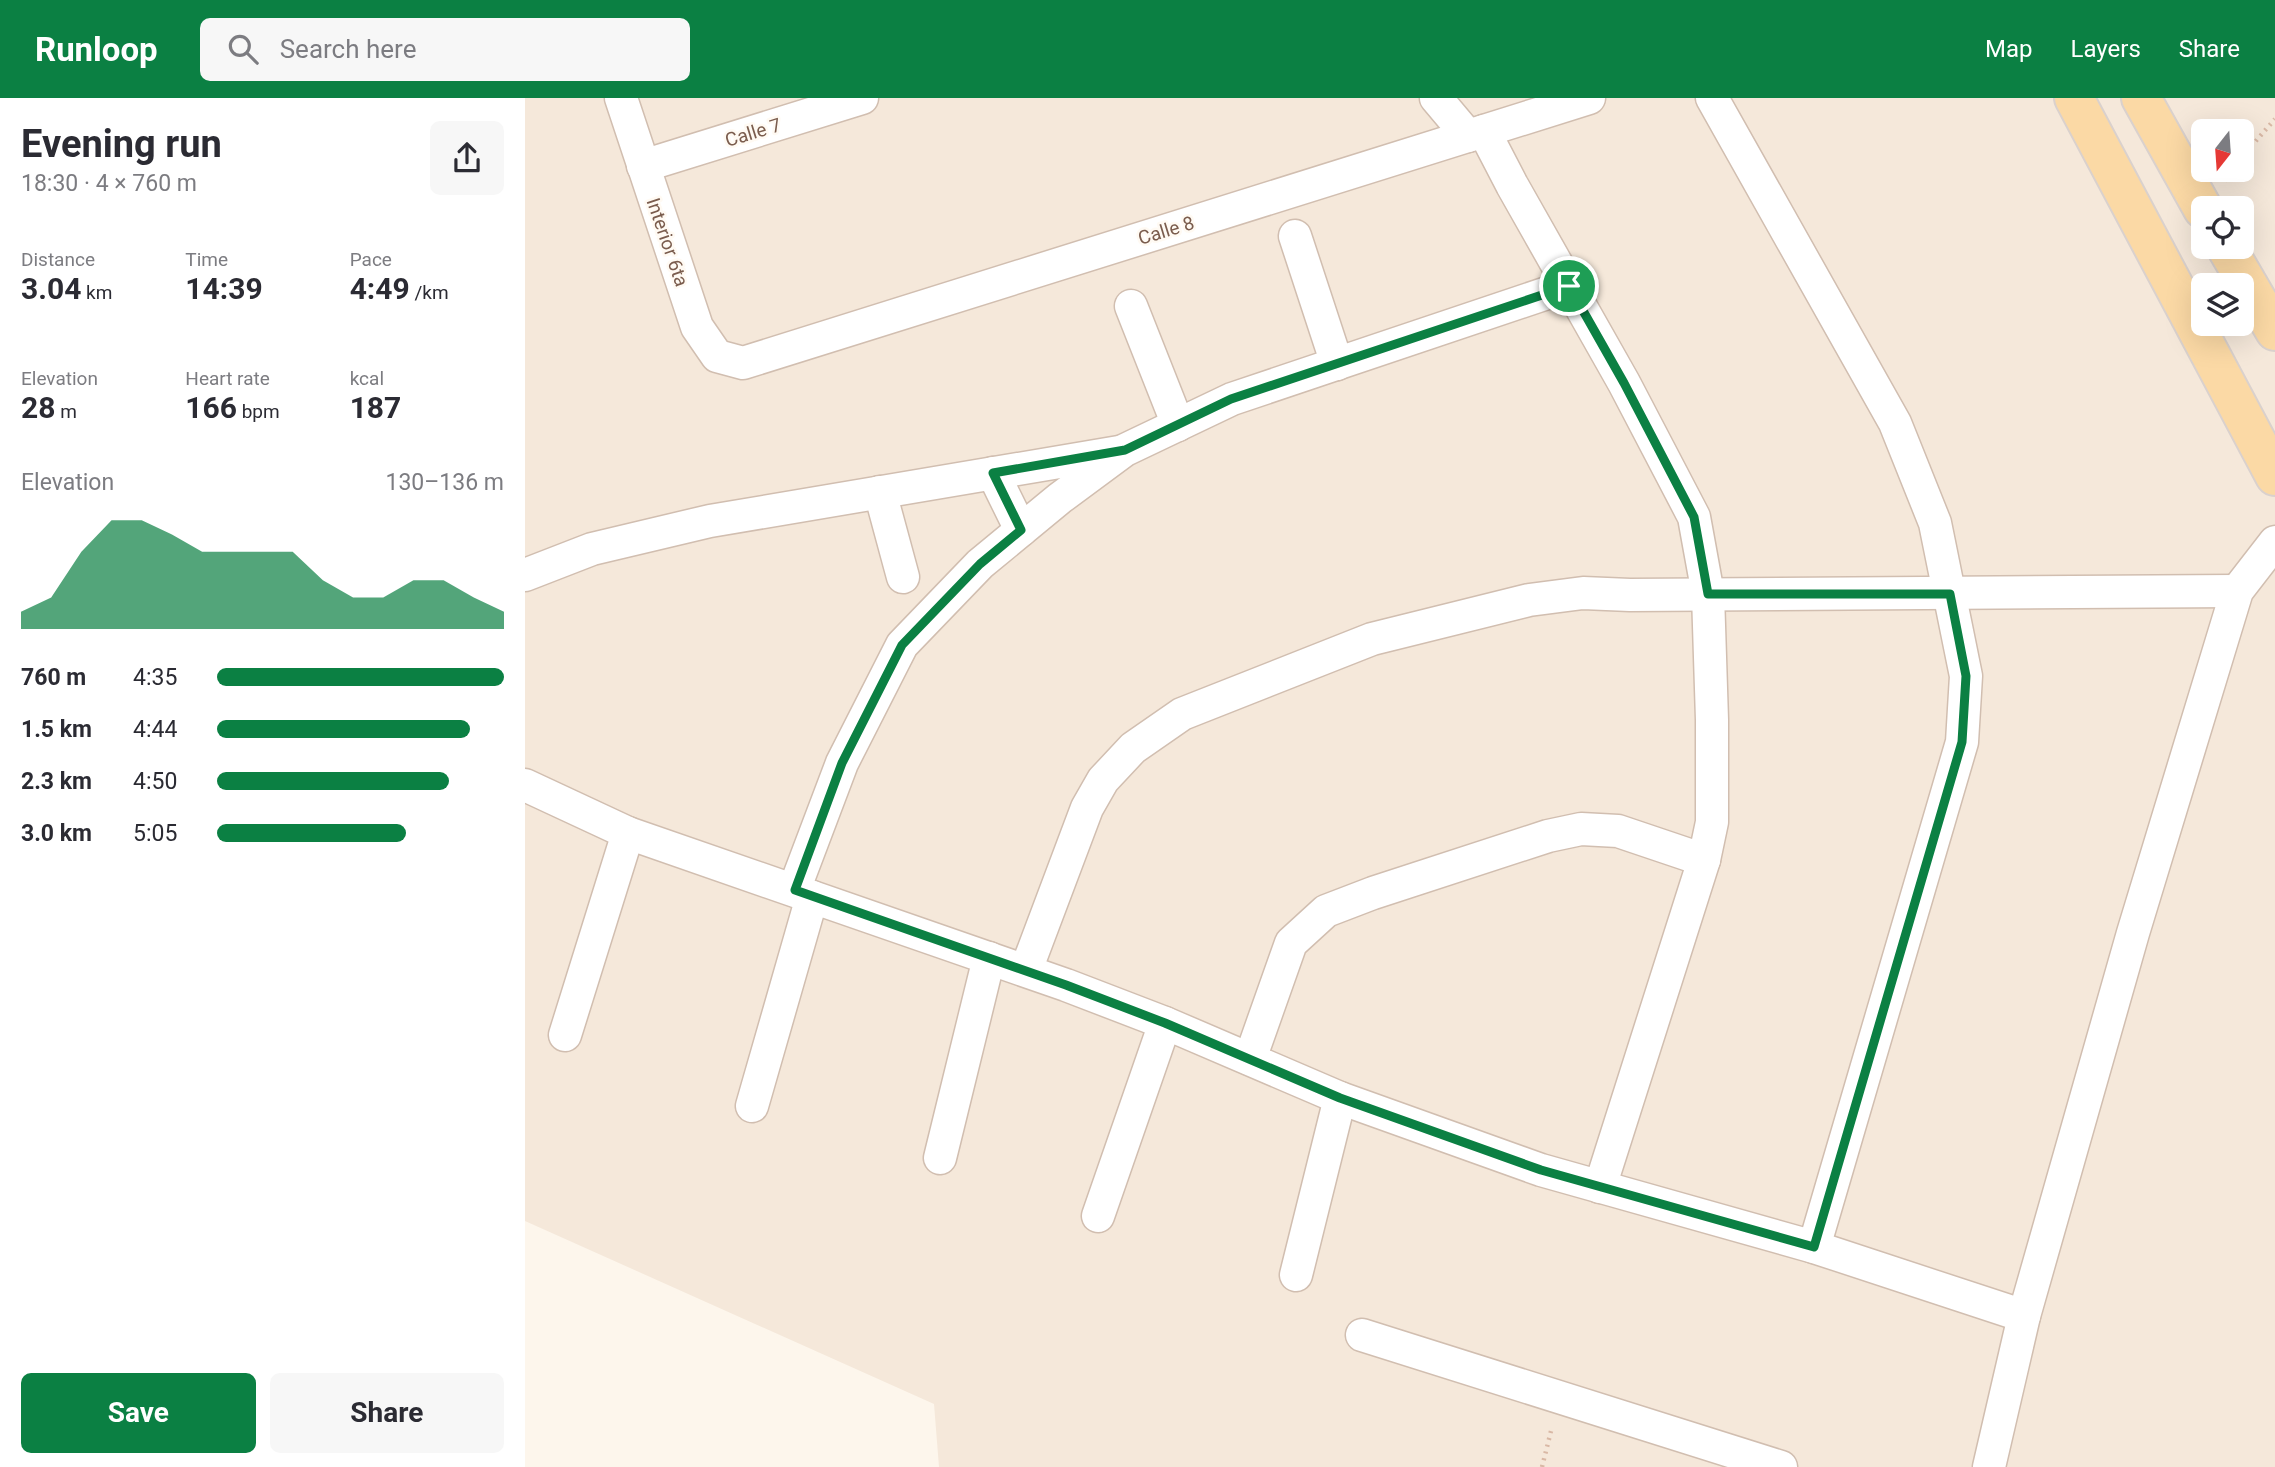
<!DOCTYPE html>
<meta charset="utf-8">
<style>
:root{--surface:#fff;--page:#f7f7f7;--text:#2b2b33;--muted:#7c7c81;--accent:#0b8043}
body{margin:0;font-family:Roboto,sans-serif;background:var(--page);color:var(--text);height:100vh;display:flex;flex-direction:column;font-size:26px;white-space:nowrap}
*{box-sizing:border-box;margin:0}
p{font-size:23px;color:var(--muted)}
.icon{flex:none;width:38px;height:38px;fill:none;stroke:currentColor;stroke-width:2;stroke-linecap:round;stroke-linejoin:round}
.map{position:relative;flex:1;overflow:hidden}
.panel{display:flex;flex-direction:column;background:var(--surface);width:525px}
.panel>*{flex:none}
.needle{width:46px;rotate:197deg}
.fabs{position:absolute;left:1666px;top:21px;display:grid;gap:14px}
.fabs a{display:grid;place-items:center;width:63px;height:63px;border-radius:10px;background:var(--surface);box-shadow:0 7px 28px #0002;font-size:35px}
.pin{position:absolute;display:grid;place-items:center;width:60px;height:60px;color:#fff;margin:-30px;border:4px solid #fff;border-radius:50%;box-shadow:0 2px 7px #0007}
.round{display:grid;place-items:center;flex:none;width:74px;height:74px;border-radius:10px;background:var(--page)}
.summary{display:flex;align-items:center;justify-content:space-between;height:119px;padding:0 21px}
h1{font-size:38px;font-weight:700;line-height:52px}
.stats{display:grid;grid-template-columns:repeat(3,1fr);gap:10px;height:119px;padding:7px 21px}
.stats div{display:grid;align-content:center}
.stats b{font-size:30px;font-weight:700}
.stats small{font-size:19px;font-weight:400}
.stats p{font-size:19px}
.chart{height:196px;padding:14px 21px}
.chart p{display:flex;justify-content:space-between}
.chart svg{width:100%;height:126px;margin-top:7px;fill:var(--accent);opacity:.7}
.button{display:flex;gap:14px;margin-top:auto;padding:14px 21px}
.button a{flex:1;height:80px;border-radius:10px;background:var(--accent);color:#fff;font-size:28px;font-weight:700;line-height:80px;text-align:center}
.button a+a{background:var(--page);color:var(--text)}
ul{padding:0 21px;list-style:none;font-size:23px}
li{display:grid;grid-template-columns:112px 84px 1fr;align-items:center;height:52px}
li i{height:18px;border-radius:9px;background:var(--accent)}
header{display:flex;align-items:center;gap:42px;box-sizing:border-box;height:98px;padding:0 35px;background:var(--accent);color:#fff}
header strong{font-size:33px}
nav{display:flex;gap:38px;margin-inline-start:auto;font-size:24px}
.search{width:490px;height:63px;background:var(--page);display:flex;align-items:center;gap:18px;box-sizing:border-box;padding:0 24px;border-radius:10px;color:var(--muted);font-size:26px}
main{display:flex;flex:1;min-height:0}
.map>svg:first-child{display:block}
</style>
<header>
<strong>Runloop</strong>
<div class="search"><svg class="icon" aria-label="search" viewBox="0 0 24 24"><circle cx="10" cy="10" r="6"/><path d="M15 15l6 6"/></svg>Search here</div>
<nav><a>Map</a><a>Layers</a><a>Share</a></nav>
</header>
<main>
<section class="panel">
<div class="summary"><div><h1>Evening run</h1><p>18:30 · 4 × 760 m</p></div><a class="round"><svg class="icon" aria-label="share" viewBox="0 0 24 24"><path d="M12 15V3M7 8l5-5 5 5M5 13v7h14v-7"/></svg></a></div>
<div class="stats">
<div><p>Distance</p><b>3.04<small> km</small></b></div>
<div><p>Time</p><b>14:39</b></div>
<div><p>Pace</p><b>4:49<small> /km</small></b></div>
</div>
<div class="stats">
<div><p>Elevation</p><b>28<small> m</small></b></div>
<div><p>Heart rate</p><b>166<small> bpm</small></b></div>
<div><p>kcal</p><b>187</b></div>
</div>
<div class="chart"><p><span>Elevation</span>130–136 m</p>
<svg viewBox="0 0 160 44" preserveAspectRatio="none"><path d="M0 44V38L10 33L20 17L30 6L40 6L50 11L60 17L70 17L80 17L90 17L100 27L110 33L120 33L130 27L140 27L150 33L160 38V44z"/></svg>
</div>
<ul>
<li><b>760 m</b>4:35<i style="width:100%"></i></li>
<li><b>1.5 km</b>4:44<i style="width:88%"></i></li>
<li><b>2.3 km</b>4:50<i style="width:81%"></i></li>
<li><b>3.0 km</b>5:05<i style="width:66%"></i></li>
</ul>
<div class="button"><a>Save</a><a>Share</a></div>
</section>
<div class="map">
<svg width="1750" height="1369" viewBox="0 0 1750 1369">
<rect width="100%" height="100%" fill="#fdf6ec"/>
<path fill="#f5e8da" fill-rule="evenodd" d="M0 0H1750V1369H414L409 1306 0 1123ZM1678 33H1717V72H1678ZM1678 110H1717V149H1678ZM1678 187H1717V226H1678Z"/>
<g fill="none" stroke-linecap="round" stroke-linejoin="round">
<defs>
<g id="minor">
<polyline points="96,0 172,229 192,258 218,265 1064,0"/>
<polyline points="911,0 943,38"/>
<polyline points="1187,0 1370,325 1410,425 1441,578 1437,644 1289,1149"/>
<polyline points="959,33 987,87 1099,285 1169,419 1183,496 1187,622 1187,724 1179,762 1075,1089"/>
<polyline points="118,68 337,0"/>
<polyline points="770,138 812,266"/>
<polyline points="606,208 653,327"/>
<polyline points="468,375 496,432"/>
<polyline points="355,394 378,479"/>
<polyline points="0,477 67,451 185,423 594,354"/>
<polyline points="0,687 103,735 541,887 640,925 815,1000 1016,1072 1289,1149 1499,1218"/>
<polyline points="269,792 317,665 377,547 455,466 535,400 600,352 707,301 1043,188"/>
<polyline points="501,872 562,710 578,682 608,650 657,616 847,541 1004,502 1058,495 1105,497 1712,493"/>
<polyline points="40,937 103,735"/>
<polyline points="725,961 766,845 801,813 848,795 1023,738 1056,731 1093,733 1179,762"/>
<polyline points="227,1008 287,799"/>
<polyline points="415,1060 464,860"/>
<polyline points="573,1118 640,925"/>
<polyline points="771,1177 815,1000"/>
<polyline points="837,1237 1256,1369"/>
<polyline points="1464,1369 1499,1218 1608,835 1712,493 1750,444"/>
</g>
<g id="major">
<polyline points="1549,0 1750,378"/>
<polyline points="1616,0 1678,111"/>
<polyline points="1701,149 1750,233"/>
</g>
</defs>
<use href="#minor" stroke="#d1beb0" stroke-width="35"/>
<use href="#major" stroke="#dad1cd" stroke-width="42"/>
<g stroke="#d9b8a5" stroke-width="4.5" stroke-dasharray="2 5" stroke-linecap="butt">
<polyline points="1717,59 1750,21"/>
<polyline points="1700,83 1707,72"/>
<polyline points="1017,1369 1027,1329"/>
</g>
<use href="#minor" stroke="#fff" stroke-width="32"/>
<use href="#major" stroke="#fbd9a5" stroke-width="38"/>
</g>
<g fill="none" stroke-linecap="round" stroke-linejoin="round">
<defs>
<polygon id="route" points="1044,188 1099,285 1169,419 1183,496 1425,496 1441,578 1437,644 1289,1149 1016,1072 815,1000 640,925 541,887 270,792 317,665 377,547 455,466 496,432 468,375 600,352 706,301"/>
</defs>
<use href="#route" stroke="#fff" stroke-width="14"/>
<use href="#route" stroke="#0b8043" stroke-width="9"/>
</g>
<g text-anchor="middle" stroke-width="5" stroke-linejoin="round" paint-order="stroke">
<g font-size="19" fill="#7a5c4d" stroke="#fffaf3">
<text transform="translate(228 34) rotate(-17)" y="7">Calle 7</text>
<text transform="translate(641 132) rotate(-17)" y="7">Calle 8</text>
<text transform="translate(143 144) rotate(71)" y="7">Interior 6ta</text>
</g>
</g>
</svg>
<div class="fabs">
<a><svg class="needle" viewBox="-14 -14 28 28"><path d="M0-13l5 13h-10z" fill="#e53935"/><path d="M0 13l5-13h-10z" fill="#7c7c81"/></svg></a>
<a><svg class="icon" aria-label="locate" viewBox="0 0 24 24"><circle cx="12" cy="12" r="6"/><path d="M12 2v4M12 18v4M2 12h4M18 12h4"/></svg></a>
<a><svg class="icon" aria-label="layers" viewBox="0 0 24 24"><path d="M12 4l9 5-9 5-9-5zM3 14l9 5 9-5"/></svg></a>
</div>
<div class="pin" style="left:1044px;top:188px;background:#1e9e55"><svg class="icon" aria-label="arrive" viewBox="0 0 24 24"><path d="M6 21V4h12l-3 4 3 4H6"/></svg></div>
</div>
</main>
